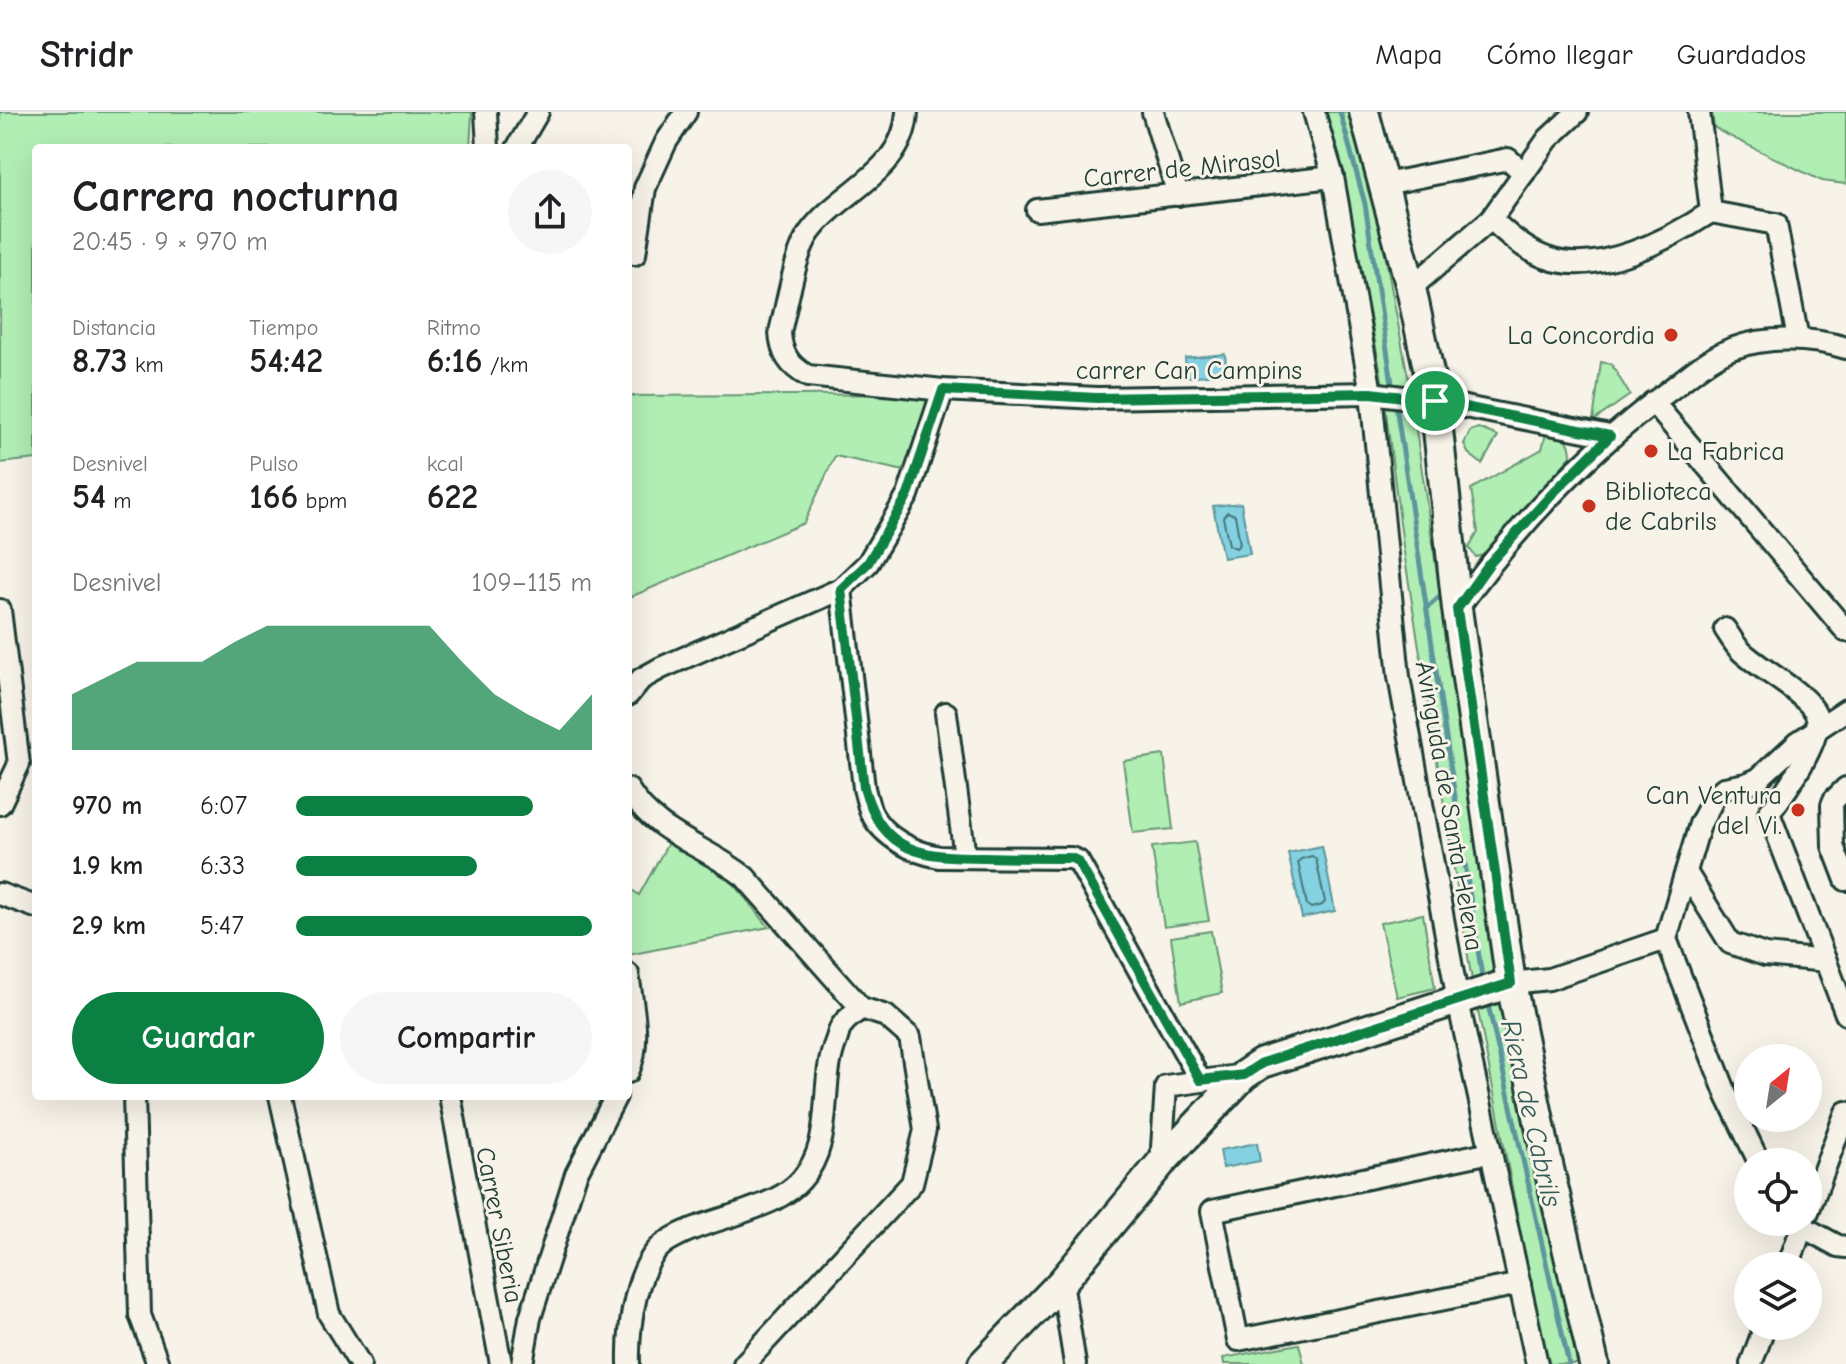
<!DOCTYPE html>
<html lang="es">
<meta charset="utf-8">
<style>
:root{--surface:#fff;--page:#f6f6f6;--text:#202124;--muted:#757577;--line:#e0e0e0;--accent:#0b8043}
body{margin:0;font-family:"Comic Neue",sans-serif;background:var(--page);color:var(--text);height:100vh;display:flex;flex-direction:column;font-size:30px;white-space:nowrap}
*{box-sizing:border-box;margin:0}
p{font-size:26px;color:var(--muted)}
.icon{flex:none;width:44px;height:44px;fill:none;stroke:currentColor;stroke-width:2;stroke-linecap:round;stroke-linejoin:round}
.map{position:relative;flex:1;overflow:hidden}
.side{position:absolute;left:32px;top:32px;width:600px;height:956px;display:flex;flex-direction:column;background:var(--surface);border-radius:8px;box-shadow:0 8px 32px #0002}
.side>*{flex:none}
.needle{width:52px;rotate:30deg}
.controls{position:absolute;left:1734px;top:932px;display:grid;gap:16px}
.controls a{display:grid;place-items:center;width:88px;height:88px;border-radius:50%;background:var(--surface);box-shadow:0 8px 32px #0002;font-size:40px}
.pin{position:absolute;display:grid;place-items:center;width:68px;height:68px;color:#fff;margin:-34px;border:4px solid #fff;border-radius:50%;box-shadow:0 2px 8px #0007}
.round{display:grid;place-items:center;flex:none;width:84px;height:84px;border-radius:42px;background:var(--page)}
.headline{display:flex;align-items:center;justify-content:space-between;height:136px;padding:0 40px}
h1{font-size:44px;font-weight:800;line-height:60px}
.metrics{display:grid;grid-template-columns:repeat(3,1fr);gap:12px;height:136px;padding:8px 40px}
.metrics div{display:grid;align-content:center}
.metrics b{font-size:34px;font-weight:800}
.metrics small{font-size:22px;font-weight:400}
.metrics p{font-size:22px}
.chart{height:224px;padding:16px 40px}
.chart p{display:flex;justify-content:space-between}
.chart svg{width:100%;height:144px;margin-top:8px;fill:var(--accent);opacity:.7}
.button{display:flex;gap:16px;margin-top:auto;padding:16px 40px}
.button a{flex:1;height:92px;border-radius:48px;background:var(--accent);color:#fff;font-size:32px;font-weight:800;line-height:92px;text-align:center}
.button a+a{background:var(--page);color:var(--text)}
ul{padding:0 40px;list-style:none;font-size:26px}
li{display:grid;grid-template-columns:128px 96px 1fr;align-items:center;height:60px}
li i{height:20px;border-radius:10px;background:var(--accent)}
header{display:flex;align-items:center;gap:48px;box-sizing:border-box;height:112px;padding:0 40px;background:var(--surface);border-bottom:2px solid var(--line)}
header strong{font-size:38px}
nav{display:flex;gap:44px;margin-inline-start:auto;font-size:28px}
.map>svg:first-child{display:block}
</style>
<header>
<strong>Stridr</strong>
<nav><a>Mapa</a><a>Cómo llegar</a><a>Guardados</a></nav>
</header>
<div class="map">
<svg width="1846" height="1252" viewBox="0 0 1846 1252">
<rect width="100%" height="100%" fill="#f7f3e8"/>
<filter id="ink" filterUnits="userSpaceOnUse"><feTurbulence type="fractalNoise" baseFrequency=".0125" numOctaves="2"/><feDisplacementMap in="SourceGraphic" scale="16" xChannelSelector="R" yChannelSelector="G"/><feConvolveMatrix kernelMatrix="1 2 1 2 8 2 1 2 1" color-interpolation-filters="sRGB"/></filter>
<g filter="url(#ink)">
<g fill="#b1eeb4" stroke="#689674" stroke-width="2">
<polygon points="0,0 472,0 470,36 36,36 36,347 0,351"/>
<polygon points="1325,0 1352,0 1375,89 1409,270 1491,832 1583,1252 1546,1252 1470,857 1403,434 1381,261 1342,61"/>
<polygon points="1712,0 1846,0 1846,72 1822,69 1721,20 1714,15"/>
<polygon points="1601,250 1611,252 1630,283 1593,309"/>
<polygon points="934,282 909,360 835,344 804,411 628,486 628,284"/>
<polygon points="1478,316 1498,324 1482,352 1468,341 1464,332 1470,319"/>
<path d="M1547 318C1562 323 1571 326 1571 344L1487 442 1476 445 1469 436 1478 420 1471 377 1542 337Z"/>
<polygon points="1164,643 1173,717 1133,721 1123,649"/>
<polygon points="1195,730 1209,809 1164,815 1152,735"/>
<polygon points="668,731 705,751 735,773 769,815 628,843 628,775 639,783"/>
<polygon points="1423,802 1435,876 1397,885 1380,811"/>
<polygon points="1211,819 1222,881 1181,890 1171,825"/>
<polygon points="1299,1232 1304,1252 1224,1252 1223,1246"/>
</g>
<g fill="#84d1e2" stroke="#5c969c" stroke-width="2">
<polygon points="1225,242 1227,261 1187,265 1185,246"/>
<polygon points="1241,391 1250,442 1223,446 1213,394"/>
<polygon points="1322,734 1335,799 1302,806 1288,741"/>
<polygon points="1257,1031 1260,1049 1223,1056 1220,1038"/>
</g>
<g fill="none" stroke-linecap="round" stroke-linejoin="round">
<g stroke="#47787a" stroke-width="2">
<polygon points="1227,400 1235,403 1240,432 1236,436 1229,433 1223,405"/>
<polygon points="1312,744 1316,747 1325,790 1322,793 1311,796 1307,793 1298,750 1301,747"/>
</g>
<g stroke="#5c969c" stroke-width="5">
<polyline points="1340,0 1365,92 1393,278"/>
<polyline points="1395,287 1483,871"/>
<polyline points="1427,496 1444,481"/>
<polyline points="1487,888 1569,1252"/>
</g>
<defs>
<g id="street">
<polyline points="486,0 488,36"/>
<path d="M907 0C904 60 841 78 810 120 795 140 787 194 780 220 781 241 789 254 808 264L943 278 1097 286 1371 281 1435 289 1610 324"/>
<polyline points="1153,0 1178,83"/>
<polyline points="1314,0 1333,65 1371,281 1399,565 1458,889 1537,1252"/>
<polyline points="1699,0 1711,100 1776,112 1798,227"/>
<polyline points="517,36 538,0"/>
<polyline points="1385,72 1508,47 1524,61"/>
<polyline points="1037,98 1333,65"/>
<path d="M1491 107C1507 122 1526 139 1547 146 1597 165 1670 127 1711 100"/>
<polyline points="635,142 645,76 666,30 686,0"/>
<polyline points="1411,176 1491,107 1548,27 1577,0"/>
<polyline points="1653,290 1846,519"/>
<path d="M841 477 864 676C866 684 868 693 871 701 884 726 913 740 939 745L1071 746 1078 749 1200 968"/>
<path d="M1457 497C1517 414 1587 339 1670 278 1688 264 1709 246 1731 237 1765 224 1811 225 1846 236"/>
<polyline points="0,498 19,652 0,692"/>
<path d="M1725 517C1730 524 1734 532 1740 538 1756 555 1807 581 1816 602 1826 624 1783 683 1769 701L1846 902"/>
<polyline points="628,583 641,567 661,556 841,477 868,451 908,383 943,278"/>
<polyline points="946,601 965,745"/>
<polyline points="1846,676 1834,688 1832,693 1833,734 1846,768"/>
<path d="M628 677C655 722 706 734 745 765L861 896 886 904 910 925 925 1018 912 1071 744 1252"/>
<polyline points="1686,760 1730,831 1765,843 1826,849"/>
<polyline points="0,782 36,795"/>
<polyline points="1511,871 1549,867 1666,827"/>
<path d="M628 960C642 931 632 892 628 862"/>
<polyline points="134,984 140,1203 158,1252"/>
<polyline points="280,984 329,1202 360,1252"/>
<polyline points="450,984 501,1252"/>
<polyline points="1491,1040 1212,1099 1238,1228 1520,1172"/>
<polyline points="1759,1050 1727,984 1666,827 1700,712 1715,684 1724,676 1746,672 1758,667 1798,630 1846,598"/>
<polyline points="1161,1051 1166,974 1244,963"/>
<polyline points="1808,1100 1846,1000"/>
<polyline points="1799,1110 1803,1115 1838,1134 1846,1135"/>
<polyline points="1788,1154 1804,1110"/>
<polyline points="1062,1170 1075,1252"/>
<polyline points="522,1252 530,1206 576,1062 616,984"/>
<path d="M629 1252C628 1217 635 1149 668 1129 690 1115 718 1109 743 1100 763 1093 786 1085 801 1068 836 1029 818 974 836 929 838 924 839 916 843 912 847 906 856 901 861 896"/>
<polyline points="1751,1252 1765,1214"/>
</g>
<g id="secondary">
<polyline points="1364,0 1411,176 1435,289 1457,497 1511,871 1547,1048 1594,1252"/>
<polyline points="983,1252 1062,1170 1161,1051 1244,963 1262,951 1511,871"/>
</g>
</defs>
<use href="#street" stroke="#1f3d34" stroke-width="26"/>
<use href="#secondary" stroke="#1f3d34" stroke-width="34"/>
<use href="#street" stroke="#f7f3e8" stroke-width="20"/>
<use href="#secondary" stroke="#f7f3e8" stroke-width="28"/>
</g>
</g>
<g fill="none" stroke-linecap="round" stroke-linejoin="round" filter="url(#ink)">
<defs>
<path id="route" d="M943 278 1097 286 1371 281 1435 289 1610 324 1551 383 1489 452 1457 497 1511 871 1262 951 1244 963 1200 968 1078 749 1071 746C1042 746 1013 746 984 745 924 745 883 743 864 676L841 477 868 451 908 383Z"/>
</defs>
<use href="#route" stroke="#fff" stroke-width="16"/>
<use href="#route" stroke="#0b8043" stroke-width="10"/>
</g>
<g fill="#c8321e" stroke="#f7f3e8" stroke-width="3">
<circle cx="1671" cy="223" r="8"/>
<circle cx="1651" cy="339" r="8"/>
<circle cx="1589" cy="394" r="8"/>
<circle cx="1798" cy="698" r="8"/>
</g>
<g text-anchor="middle" stroke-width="6" stroke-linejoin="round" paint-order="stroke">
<g font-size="26" fill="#1f3d34" stroke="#f7f3e8">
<text transform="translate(1182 56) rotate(-6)" y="9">Carrer de Mirasol</text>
<text x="1189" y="267">carrer Can Campins</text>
<text transform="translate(1450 694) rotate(80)" y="9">Avinguda de Santa Helena</text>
<text transform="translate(500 1113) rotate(79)" y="9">Carrer Siberia</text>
</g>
<g font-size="26" fill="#1f3d34" stroke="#f7f3e8" text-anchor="end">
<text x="1655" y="232">La Concordia</text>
<text x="1667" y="348" text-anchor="start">La Fabrica</text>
<text x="1605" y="388" text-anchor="start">Biblioteca<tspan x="1605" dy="30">de Cabrils</tspan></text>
<text x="1782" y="692">Can Ventura<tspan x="1782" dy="30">del Vi.</tspan></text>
</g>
<g font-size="28" font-style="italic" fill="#335b57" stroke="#f7f3e8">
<text transform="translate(1532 1001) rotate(77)" y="10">Riera de Cabrils</text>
</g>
</g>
</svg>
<div class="controls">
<a><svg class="needle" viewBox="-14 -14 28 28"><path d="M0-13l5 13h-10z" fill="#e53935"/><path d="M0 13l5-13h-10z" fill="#757577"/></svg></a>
<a><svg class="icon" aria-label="locate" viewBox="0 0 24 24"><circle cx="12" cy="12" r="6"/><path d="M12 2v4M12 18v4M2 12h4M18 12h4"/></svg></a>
<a><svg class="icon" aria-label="layers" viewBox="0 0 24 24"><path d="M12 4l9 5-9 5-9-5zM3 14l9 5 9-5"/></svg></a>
</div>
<div class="pin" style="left:1435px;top:289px;background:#1e9e55"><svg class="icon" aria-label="arrive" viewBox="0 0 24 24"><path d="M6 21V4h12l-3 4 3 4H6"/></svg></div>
<section class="side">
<div class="headline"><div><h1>Carrera nocturna</h1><p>20:45 · 9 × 970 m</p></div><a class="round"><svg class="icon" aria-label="share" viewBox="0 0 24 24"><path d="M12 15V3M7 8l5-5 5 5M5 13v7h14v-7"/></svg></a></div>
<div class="metrics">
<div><p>Distancia</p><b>8.73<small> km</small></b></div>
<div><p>Tiempo</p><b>54:42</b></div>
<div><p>Ritmo</p><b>6:16<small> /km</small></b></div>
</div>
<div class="metrics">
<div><p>Desnivel</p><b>54<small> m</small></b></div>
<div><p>Pulso</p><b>166<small> bpm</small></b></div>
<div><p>kcal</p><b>622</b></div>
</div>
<div class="chart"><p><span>Desnivel</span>109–115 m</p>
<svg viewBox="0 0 160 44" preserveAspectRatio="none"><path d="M0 44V27L10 22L20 17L30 17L40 17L50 11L60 6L70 6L80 6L90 6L100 6L110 6L120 17L130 27L140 33L150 38L160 27V44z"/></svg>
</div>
<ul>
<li><b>970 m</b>6:07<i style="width:80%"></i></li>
<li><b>1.9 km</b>6:33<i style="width:61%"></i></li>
<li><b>2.9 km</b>5:47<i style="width:100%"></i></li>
</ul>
<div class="button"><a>Guardar</a><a>Compartir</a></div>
</section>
</div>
